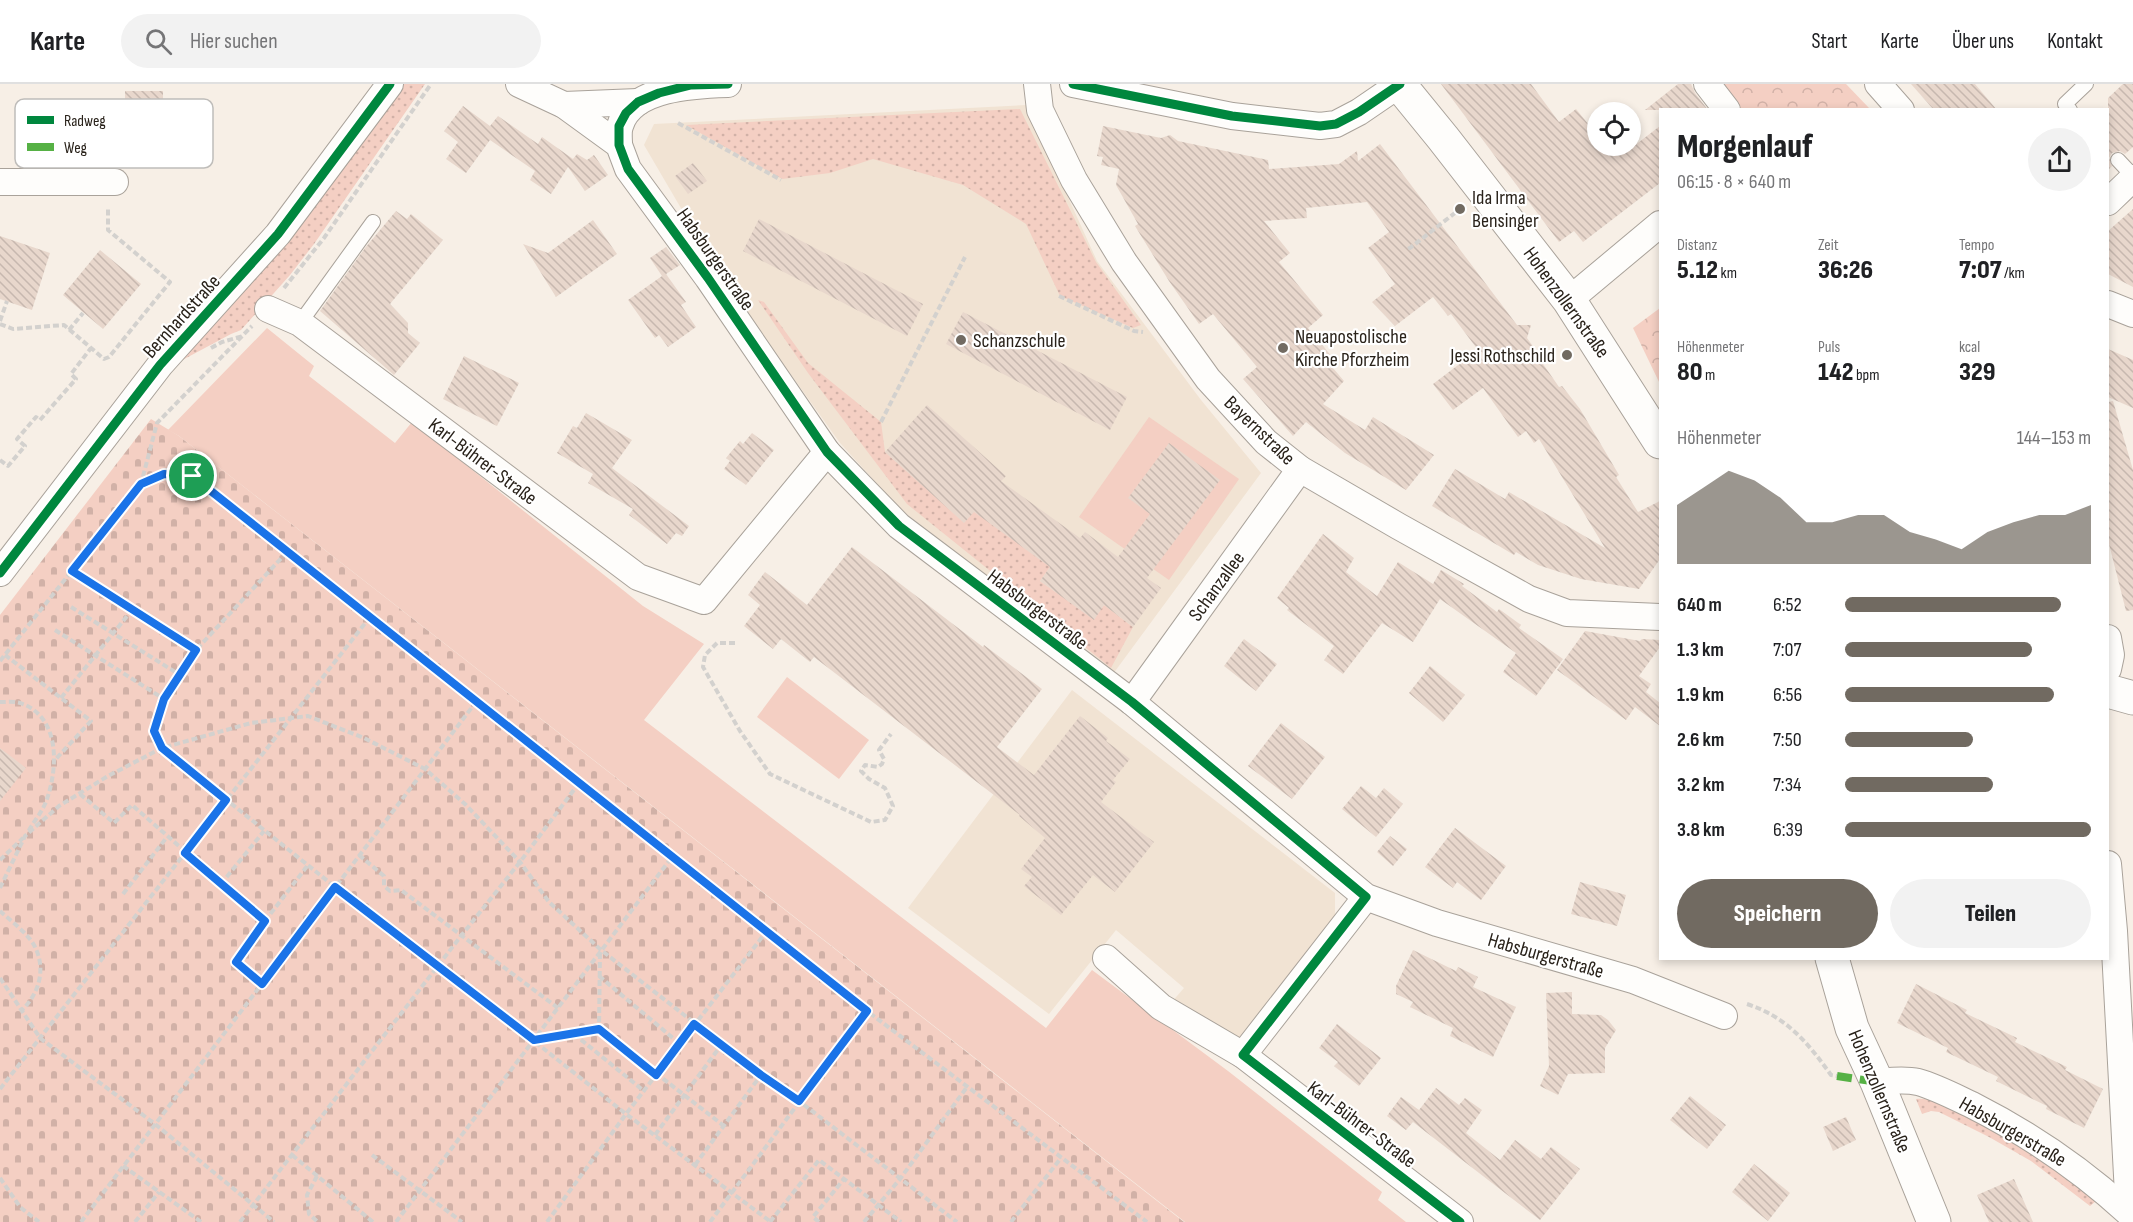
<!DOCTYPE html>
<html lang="de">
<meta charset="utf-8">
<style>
:root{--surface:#fff;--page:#f2f2f2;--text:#202124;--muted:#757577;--line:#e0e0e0;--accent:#716a61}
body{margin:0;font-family:"Sofia Sans Condensed",sans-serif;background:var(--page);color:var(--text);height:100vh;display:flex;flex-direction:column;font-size:22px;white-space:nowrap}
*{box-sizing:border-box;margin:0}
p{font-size:20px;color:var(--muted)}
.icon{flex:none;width:33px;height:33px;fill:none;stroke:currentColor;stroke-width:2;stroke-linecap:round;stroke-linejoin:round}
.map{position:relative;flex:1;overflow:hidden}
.panel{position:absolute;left:1659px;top:24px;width:450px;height:852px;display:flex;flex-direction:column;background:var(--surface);border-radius:0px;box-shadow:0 3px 9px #0003}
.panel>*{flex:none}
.tools{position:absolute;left:1587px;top:18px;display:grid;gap:12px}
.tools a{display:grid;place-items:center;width:54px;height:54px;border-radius:50%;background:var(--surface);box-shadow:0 3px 9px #0003;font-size:30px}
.pin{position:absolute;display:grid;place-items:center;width:51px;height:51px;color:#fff;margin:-26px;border:3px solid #fff;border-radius:50%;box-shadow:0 2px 6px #0007}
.round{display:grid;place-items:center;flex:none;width:63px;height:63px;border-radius:32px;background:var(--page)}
.overview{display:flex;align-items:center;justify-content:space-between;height:102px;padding:0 18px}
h1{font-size:33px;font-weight:800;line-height:45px}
.metrics{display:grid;grid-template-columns:repeat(3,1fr);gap:9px;height:102px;padding:6px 18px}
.metrics div{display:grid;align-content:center}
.metrics b{font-size:26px;font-weight:800}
.metrics small{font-size:16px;font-weight:400}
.metrics p{font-size:16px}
.chart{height:168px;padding:12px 18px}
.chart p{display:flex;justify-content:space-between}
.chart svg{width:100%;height:108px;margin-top:6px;fill:var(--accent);opacity:.7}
.primary-button{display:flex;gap:12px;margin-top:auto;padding:12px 18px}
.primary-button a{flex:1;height:69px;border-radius:36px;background:var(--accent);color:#fff;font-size:24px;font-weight:800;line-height:69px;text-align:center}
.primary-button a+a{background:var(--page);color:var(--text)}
ul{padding:0 18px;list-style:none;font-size:20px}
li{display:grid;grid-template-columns:96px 72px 1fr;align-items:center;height:45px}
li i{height:15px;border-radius:8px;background:var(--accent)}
header{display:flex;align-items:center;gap:36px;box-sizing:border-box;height:84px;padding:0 30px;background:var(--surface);border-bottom:2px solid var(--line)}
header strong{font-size:28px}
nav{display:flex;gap:33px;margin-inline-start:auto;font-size:21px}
.search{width:420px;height:54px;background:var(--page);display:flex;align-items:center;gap:15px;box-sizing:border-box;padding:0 21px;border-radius:33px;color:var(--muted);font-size:22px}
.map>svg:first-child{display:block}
</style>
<header>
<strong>Karte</strong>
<div class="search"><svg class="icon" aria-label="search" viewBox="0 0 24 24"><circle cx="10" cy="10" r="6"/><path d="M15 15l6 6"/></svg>Hier suchen</div>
<nav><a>Start</a><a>Karte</a><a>Über uns</a><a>Kontakt</a></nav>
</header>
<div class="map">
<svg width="2133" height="1138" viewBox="0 0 2133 1138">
<defs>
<pattern id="grass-dots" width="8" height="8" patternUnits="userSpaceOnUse" patternTransform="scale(1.5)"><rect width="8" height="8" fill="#f4cfc3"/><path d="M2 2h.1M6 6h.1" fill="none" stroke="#d1b1a7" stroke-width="1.8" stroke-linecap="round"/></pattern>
<pattern id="cemetery-stones" width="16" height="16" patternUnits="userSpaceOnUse" patternTransform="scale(1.5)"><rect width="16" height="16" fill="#f4cfc3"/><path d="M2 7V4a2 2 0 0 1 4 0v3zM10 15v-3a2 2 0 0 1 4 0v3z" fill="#d1b1a7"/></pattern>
<pattern id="park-crowns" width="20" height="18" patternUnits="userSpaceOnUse" patternTransform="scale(1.5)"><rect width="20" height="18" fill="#f4cfc3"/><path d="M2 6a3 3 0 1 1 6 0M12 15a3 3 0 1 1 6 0" fill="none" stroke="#d1b1a7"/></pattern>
<pattern id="building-back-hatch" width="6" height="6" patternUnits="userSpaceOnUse" patternTransform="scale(1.5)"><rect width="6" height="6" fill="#e8d7cc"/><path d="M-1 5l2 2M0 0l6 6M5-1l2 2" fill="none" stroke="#c7b8af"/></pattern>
</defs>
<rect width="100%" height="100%" fill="#f7efe6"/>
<g fill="#f1e3d3">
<polygon points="1026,21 1097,177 1201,316 1261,389 1113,590 900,425 840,359 723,196 644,61 654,40"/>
<polygon points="1072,606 1335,809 1335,835 1238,958 1170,920 1184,904 1116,846 1049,930 908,824"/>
</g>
<g fill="url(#grass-dots)">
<polygon points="400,0 425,0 314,160 290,191 241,246 231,250 175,280"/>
<polygon points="1020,25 1096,178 1141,241 1133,244 1060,212 1026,140 963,101 873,75 830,89 782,95 686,41"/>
<polygon points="758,216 764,218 808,279 881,338 885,368 964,438 978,423 1050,483 1040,497 1094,535 1104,521 1133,543 1111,584 907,420 808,289"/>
<path d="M1916 1015C1950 1009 2067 1094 2096 1117L2090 1122 2031 1077 1989 1053 1939 1028 1931 1027 1922 1030Z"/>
</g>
<polygon fill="url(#cemetery-stones)" points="151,335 179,352 1184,1138 0,1138 0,531"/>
<g fill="url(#park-crowns)">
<polygon points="1709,0 1846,0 1870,25 1730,25"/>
<polygon points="1660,224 1660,300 1633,244"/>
</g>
<g fill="#f4cfc3">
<polygon points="267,244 314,282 309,292 395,359 412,338 643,522 704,560 644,636 1046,944 1092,886 1228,987 1382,1108 1378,1116 1406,1138 1185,1138 179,352 168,346"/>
<polygon points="1149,333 1239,395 1169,496 1079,433"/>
<polygon points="787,593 869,656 839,695 757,633"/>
</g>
<g fill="url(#building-back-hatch)">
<polygon points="1441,0 1531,0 1559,38 1576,25 1598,52 1598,62 1605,62 1613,72 1623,64 1626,68 1660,42 1660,99 1583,158 1574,147 1559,158"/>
<polygon points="1678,0 1691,0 1695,9 1708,26 1645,26"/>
<polygon points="1911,0 1975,0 1997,26 1934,26"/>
<polygon points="2123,0 2133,0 2133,63 2125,70 2120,67 2112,69 2109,74 2112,82 2108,86 2108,14"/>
<polygon points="125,7 163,7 163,25 202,25 202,63 126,62 127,68 99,68 99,64 19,63 18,26 70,26 70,42 125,41"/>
<polygon points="463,22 490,42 498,32 538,60 542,53 573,75 577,70 587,76 594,71 608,91 585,107 568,83 551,110 530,96 535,87 490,56 466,89 446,75 458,58 444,47"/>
<polygon points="1103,42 1161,54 1170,51 1178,57 1268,76 1269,85 1339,80 1357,67 1358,77 1380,60 1517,241 1531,241 1527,254 1535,265 1534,267 1559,303 1562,302 1580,325 1619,391 1616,393 1638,428 1660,417 1660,475 1639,505 1581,495 1538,481 1516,468 1514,471 1432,422 1455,385 1505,415 1509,408 1605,464 1539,355 1534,359 1526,347 1518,353 1483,304 1453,326 1433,300 1478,266 1451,230 1448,232 1433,213 1395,242 1372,218 1395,200 1368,164 1389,148 1367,118 1306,124 1307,134 1264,137 1290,169 1279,178 1323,231 1308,244 1338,280 1333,284 1344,297 1323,320 1365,346 1373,333 1434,371 1406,406 1345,369 1306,338 1293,352 1243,295 1257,283 1213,230 1199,240 1169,197 1135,142 1138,140 1116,101 1119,85 1101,81 1103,73 1097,72"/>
<polygon points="693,79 707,97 688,110 675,92"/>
<polygon points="2133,125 2133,203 2108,190 2108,147"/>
<polygon points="396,127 407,135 411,130 443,156 390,220 408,239 408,249 420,259 394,291 320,227 365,164"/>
<polygon points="759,135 923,220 907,252 743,167"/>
<polygon points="593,136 617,170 556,213 523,160 548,169"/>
<polygon points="0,152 50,169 32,226 0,215"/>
<polygon points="666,163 680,181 666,190 686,218 681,221 696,243 668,263 659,251 655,254 628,216 662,192 650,174"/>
<polygon points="100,166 141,200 103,245 63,211"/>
<polygon points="963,228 1127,313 1110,346 946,260"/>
<polygon points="2108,265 2133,276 2133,324 2108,313"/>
<polygon points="464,272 519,299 497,342 443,315"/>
<polygon points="2113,317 2133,386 2133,526 2126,527 2108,456 2108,318"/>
<polygon points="927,321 1006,392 1001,397 1080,454 1085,448 1118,473 1150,430 1128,414 1169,359 1220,396 1147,494 1161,504 1133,543 1104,521 1094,536 1040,497 1050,483 974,428 964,439 885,368"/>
<polygon points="586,329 632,356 612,384 689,442 682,452 676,449 667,460 629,431 633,425 588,399 593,390 557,369 573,342 577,344"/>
<polygon points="752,349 774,366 746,401 724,385 730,377 726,374 740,357 743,360"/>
<polygon points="1323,450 1354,474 1346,488 1377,512 1398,478 1433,500 1441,486 1464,500 1462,502 1497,528 1499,525 1521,541 1519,544 1563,575 1536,612 1503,588 1516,569 1440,515 1413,558 1382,539 1343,590 1324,576 1334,562 1287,526 1289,524 1277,514"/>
<polygon points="852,463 983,563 984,561 1042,605 997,663 1034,691 1080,632 1108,654 1106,657 1130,675 1113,696 1116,698 1101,718 1154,758 1115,808 1093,791 1061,831 1024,802 1032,793 1021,785 1045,754 1019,732 1020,731 814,573 810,578 781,555 773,565 744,542 760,521 748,511 765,488 807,521"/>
<polygon points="1585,547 1640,557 1642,555 1660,556 1660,563 1639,592 1651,600 1646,608 1660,619 1660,642 1635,623 1626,636 1557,586"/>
<polygon points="1244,555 1277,580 1256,607 1224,582"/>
<polygon points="1430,582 1465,611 1443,638 1409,609"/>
<polygon points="1281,639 1325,673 1292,715 1248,682"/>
<polygon points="0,664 26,684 0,717"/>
<polygon points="1361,702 1376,714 1384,704 1403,720 1376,753 1342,725"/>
<polygon points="1455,744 1506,782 1481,816 1457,798 1453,804 1425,783"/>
<polygon points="1390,752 1407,765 1393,782 1377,768"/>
<polygon points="1580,798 1626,811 1617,842 1571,830"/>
<polygon points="1413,866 1456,887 1458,883 1478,893 1473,903 1516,923 1493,973 1450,952 1453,944 1410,923 1413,918 1396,910 1396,902"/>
<polygon points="1916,900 1967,926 1965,929 2017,954 2015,958 2067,983 2065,986 2103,1005 2084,1044 2046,1025 2047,1022 1996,997 1998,993 1946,968 1948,964 1897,939"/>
<polygon points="1572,908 1572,930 1601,931 1608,936 1616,946 1605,964 1605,989 1568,990 1558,1011 1540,1002 1549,982 1546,909"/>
<polygon points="1337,940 1381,974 1359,1002 1334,982 1338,978 1319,964"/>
<polygon points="1436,1004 1459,1021 1465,1014 1482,1026 1466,1049 1500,1076 1515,1056 1541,1075 1551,1063 1580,1085 1540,1136 1413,1038 1406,1046 1387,1032 1401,1013 1419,1026"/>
<polygon points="1690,1012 1726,1041 1707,1065 1670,1036"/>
<polygon points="1846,1033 1856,1056 1833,1067 1823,1043"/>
<polygon points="1754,1080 1790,1109 1768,1137 1732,1108"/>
<polygon points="2014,1095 2033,1138 1989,1138 1977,1111"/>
</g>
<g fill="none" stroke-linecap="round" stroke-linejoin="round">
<defs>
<g id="service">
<polyline points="2070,26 2065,20 2086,0"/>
<polyline points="2118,76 2133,92"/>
<polyline points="300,239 373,138"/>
</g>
<g id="minor">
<polyline points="519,0 564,21 619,61 628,85 708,194 827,368 899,442 1132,618 1366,813 1437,839 1633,896 1724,932"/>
<polyline points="1037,0 1040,26 1074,96 1124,178 1208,295 1266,358 1300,385 1398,442 1529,515 1567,529 1660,533"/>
<polyline points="1073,0 1232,32 1320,42 1336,40 1359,28 1400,0"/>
<polyline points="1707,0 1727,26"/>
<polyline points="1878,0 1901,26"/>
<polyline points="564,21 638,18"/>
<path d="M619 61C619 55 618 47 620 42 631 3 696 1 728 0"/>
<polyline points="0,98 115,98"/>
<polyline points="2108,118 2133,94"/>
<polyline points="1569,216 1660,140"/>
<polyline points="2108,220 2133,230"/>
<polyline points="268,225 300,239 638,493 704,517 827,368"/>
<polyline points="0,489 160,281 278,150 390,0"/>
<polyline points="2108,554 2111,571 2108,585"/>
<polyline points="1132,618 1300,385"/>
<polyline points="2108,780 2114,847 2129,1129"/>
<polyline points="1106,874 1161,923 1243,971 1460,1138"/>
<polyline points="1243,971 1366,813"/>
<path d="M1877 998C1890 997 1904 995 1918 998 1936 1003 1955 1013 1972 1021 2031 1051 2085 1088 2133 1133"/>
</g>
<polyline id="tertiary" points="2108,607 2133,614"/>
<g id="secondary">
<polyline points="1399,0 1443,54 1569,216 1660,358"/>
<polyline points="1832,874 1852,944 1877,998 1934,1138"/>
</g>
</defs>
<use href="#service" stroke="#a9a29a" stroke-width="16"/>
<use href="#minor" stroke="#a9a29a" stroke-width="28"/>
<use href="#tertiary" stroke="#a9a29a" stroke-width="35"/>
<use href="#secondary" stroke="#a9a29a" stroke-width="35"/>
<g stroke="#d3d1ce" stroke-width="4" stroke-dasharray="6 3" stroke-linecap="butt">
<polyline points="678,39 781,96"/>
<polyline points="1409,162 1410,164 1460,125"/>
<polyline points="284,204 324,154 431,0"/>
<polyline points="1059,212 1134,247 1143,248"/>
<polyline points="0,237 7,217"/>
<polyline points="0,240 13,245 64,241 104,275 109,273 170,198 108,146 108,123"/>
<polyline points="69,246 83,229"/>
<polyline points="211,264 222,258 243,252"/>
<polyline points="881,338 965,173"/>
<polyline points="0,376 8,382 25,362 17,355 36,333 40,336 76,295 71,290 91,264"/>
<polyline points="141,400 164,390 192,392 867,927 1147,1138"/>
<polyline points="287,468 196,566 164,615 154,647 162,664 335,803 438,881 626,1030 771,1138"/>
<polyline points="71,487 196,566"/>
<polyline points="71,523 180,591"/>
<polyline points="55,546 164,615"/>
<polyline points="735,559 717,559 705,571 703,583 740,647 770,690 871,738 885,736 893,722 885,704 869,695 861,687 865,681 878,683 882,680 884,675 879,666 891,650"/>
<polyline points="5,571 91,637 54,677"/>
<polyline points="0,577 141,400 157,339 252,242"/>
<polyline points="61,614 132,526"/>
<path d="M0 618C7 618 17 617 23 620 60 635 58 683 47 715 43 727 34 737 28 748"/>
<polyline points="80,710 114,739 132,721 265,837 236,878 262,900"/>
<polyline points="359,771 384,792 384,802 390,807 401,806 558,924"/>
<polyline points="0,776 23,754"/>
<polyline points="221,800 264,747"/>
<polyline points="0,804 25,752 59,722 108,692 162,664 251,639 308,632 364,654 425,685 465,720 520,778 549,818 601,866 761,991 799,1017 957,1138"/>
<polyline points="123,810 167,753"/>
<path d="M0 827C10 836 28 850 34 861 47 885 39 910 21 927"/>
<polyline points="265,837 308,781"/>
<polyline points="599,892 680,960"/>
<polyline points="0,894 40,954 155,1040 274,1138"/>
<path d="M1747 920C1787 933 1808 959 1831 991L1837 992"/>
<polyline points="599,945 724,1042"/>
<polyline points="574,950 644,1007"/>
<polyline points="535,956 599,945 600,868"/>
<polyline points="0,1005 370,533"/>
<polyline points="655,1051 722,960"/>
<polyline points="292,1071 373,1138"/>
<polyline points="372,1071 462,1138"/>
<polyline points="695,1081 761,991"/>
<polyline points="123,1082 201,1138"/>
<polyline points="317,1092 307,1111 309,1130 318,1138"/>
<polyline points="0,1094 20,1123 39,1138"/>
<polyline points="81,1138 476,618"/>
<polyline points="135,1138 159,1108"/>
<polyline points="240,1138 461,852 520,778 579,699"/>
<polyline points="396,1138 672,773"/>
<polyline points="547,1138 626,1030 766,848"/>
<polyline points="710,1138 867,927"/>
<polyline points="770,1138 819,1076 901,1138"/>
<polyline points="819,1138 813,1133 844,1095"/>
<polyline points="864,1138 900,1095 967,1003"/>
<polyline points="1011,1138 1061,1074"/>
</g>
<use href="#service" stroke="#fefdfb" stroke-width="14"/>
<use href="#minor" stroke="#fefdfb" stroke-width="26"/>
<use href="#tertiary" stroke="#fefdfb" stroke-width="33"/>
<use href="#secondary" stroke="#fefdfb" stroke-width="33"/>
<polyline stroke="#56b145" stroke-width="8" stroke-dasharray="15 8" stroke-linecap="butt" points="1837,992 1877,998"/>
<defs>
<g id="cycleway">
<polyline points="728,0 691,1 659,9 638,18 626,29 619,42 619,61 628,85 708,194 827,368 899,442 1132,618 1366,813 1243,971 1460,1138"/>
<polyline points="1073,0 1232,32 1320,42 1336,40 1359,28 1400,0"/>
<polyline points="0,489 160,281 278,150 390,0"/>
</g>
</defs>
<use href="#cycleway" stroke="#fff" stroke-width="13"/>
<use href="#cycleway" stroke="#00873e" stroke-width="9"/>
</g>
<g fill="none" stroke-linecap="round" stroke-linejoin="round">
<defs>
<polygon id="route" points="164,390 192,392 867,927 799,1017 761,991 694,940 656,991 599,945 534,956 335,803 262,900 236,878 265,837 185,769 226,716 162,664 154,647 164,615 196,566 72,487 141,400"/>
</defs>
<use href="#route" stroke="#fff" stroke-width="12"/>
<use href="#route" stroke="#1a73e8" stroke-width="8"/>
</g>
<g fill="#716a61" stroke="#fff" stroke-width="2">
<circle cx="1460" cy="125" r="6"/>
<circle cx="961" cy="256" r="6"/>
<circle cx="1283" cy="264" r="6"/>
<circle cx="1567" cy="271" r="6"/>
</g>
<g text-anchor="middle" stroke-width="4.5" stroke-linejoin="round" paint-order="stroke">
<g font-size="20" fill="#29221a" stroke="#fff" text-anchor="start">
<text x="1472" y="120">Ida Irma<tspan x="1472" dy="23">Bensinger</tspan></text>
<text x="1295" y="259">Neuapostolische<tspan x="1295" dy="23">Kirche Pforzheim</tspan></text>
<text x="973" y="263">Schanzschule</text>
<text x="1555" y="278" text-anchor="end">Jessi Rothschild</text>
</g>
<g font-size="20" fill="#29221a" stroke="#fff">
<text transform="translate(716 175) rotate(55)" y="7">Habsburgerstraße</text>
<text transform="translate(1567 218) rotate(54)" y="7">Hohenzollernstraße</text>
<text transform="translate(181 232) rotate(-48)" y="7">Bernhardstraße</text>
<text transform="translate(1260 346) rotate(44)" y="7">Bayernstraße</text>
<text transform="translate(483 377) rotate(37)" y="7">Karl-Bührer-Straße</text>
<text transform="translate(1216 502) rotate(-54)" y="7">Schanzallee</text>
<text transform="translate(1038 525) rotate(37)" y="7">Habsburgerstraße</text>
<text transform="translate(1546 871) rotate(16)" y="7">Habsburgerstraße</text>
<text transform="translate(1880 1007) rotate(67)" y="7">Hohenzollernstraße</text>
<text transform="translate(1362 1040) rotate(37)" y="7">Karl-Bührer-Straße</text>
<text transform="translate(2013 1047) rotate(30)" y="7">Habsburgerstraße</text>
</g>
</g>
<rect x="15" y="15" width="198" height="69" rx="9" fill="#fff" stroke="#bfbdba" stroke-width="1.5"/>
<rect x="27" y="32" width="27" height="8" fill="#00873e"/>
<rect x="27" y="59" width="27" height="8" fill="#56b145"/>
<g font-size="16" fill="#29221a">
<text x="64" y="42">Radweg</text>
<text x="64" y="69">Weg</text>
</g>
</svg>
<div class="tools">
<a><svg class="icon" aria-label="locate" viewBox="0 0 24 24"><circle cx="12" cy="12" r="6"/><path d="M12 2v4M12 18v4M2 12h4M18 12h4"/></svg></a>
</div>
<div class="pin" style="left:192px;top:392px;background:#1e9e55"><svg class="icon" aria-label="arrive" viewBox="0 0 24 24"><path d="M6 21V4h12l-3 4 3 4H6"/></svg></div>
<section class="panel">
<div class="overview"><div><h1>Morgenlauf</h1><p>06:15 · 8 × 640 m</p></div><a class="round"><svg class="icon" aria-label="share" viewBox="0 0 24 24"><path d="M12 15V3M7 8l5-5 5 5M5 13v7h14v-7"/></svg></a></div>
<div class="metrics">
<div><p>Distanz</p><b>5.12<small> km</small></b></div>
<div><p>Zeit</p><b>36:26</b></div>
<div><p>Tempo</p><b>7:07<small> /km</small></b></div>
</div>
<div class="metrics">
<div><p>Höhenmeter</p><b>80<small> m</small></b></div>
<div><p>Puls</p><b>142<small> bpm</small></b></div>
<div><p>kcal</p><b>329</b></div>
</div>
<div class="chart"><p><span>Höhenmeter</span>144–153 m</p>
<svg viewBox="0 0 160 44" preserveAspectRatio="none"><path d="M0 44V20L10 13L20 6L30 10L40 17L50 27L60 27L70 24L80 24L90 31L100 34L110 38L120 31L130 27L140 24L150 24L160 20V44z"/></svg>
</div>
<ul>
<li><b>640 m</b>6:52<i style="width:88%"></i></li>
<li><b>1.3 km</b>7:07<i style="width:76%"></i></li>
<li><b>1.9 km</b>6:56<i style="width:85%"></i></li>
<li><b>2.6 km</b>7:50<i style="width:52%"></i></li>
<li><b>3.2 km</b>7:34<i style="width:60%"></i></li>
<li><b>3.8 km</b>6:39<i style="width:100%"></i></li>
</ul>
<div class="primary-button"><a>Speichern</a><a>Teilen</a></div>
</section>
</div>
